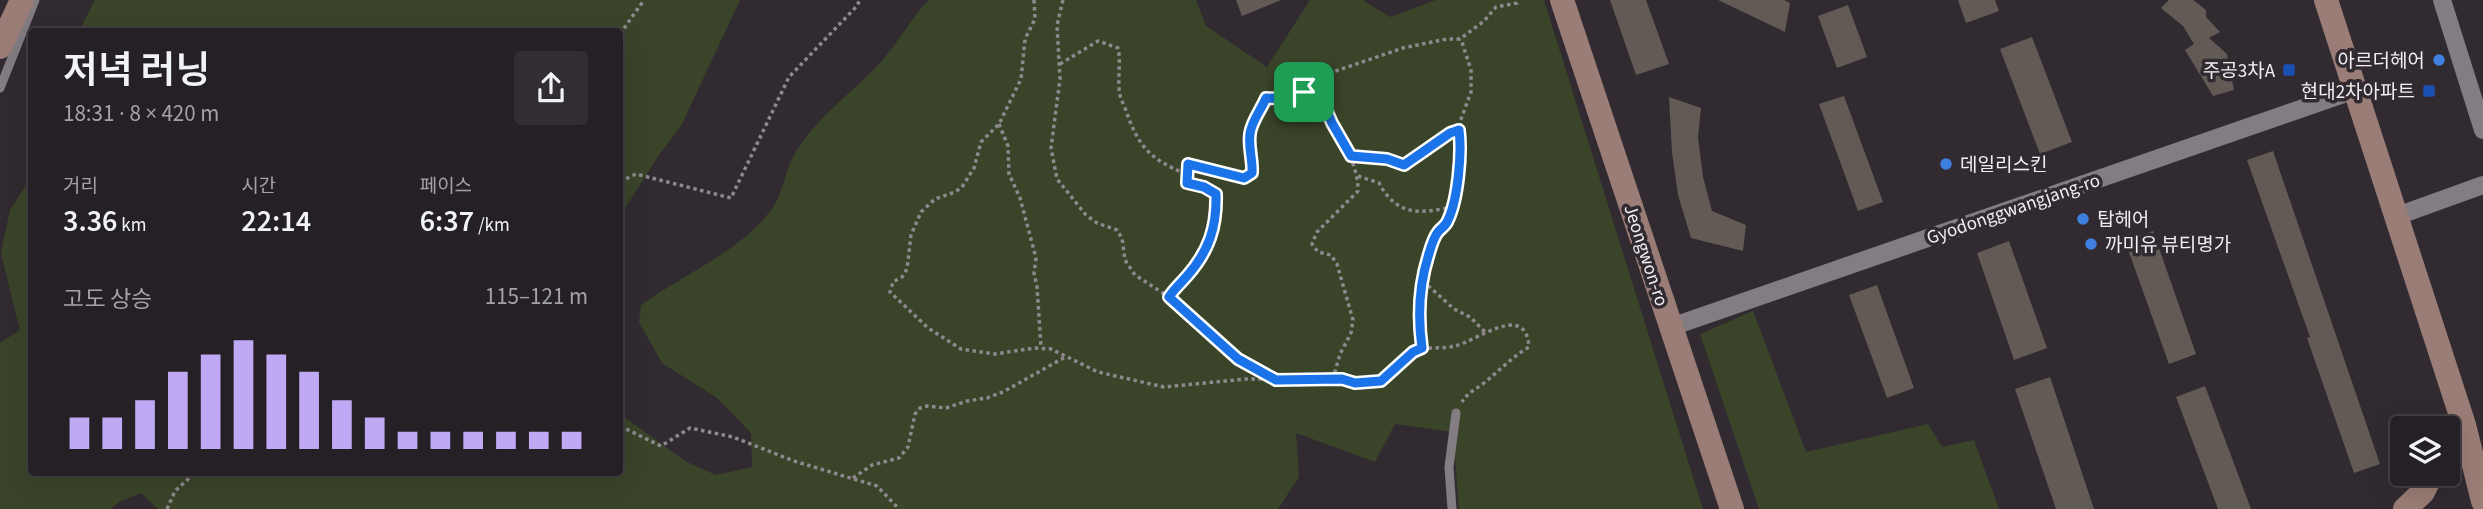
<!DOCTYPE html>
<html lang="ko">
<meta charset="utf-8">
<style>
:root{--surface:#252025;--page:#312d32;--text:#f1f3f6;--muted:#a3a3a7;--line:#423e42;--accent:#bfa9f4}
body{margin:0;font-family:"Source Sans 3","Noto Sans KR",sans-serif;background:var(--page);color:var(--text);height:100vh;display:flex;flex-direction:column;font-size:26px;white-space:nowrap}
*{box-sizing:border-box;margin:0}
p{font-size:23px;color:var(--muted)}
.icon{flex:none;width:38px;height:38px;fill:none;stroke:currentColor;stroke-width:2;stroke-linecap:round;stroke-linejoin:round}
.map{position:relative;flex:1;overflow:hidden}
.sheet{position:absolute;left:28px;top:28px;width:595px;height:448px;display:flex;flex-direction:column;background:var(--surface);border-radius:7px;box-shadow:0 7px 28px #0002,0 0 0 2px var(--line)}
.sheet>*{flex:none}
.controls{position:absolute;left:2390px;top:416px;display:grid;gap:14px}
.controls a{display:grid;place-items:center;width:70px;height:70px;border-radius:7px;background:var(--surface);box-shadow:0 7px 28px #0002,0 0 0 2px var(--line);font-size:35px}
.pin{position:absolute;display:grid;place-items:center;width:60px;height:60px;color:#fff;margin:-30px;border-radius:14px;box-shadow:0 4px 10px #0006}
.round{display:grid;place-items:center;flex:none;width:74px;height:74px;border-radius:7px;background:var(--page)}
.head{display:flex;align-items:center;justify-content:space-between;height:119px;padding:0 35px}
h1{font-size:38px;font-weight:600;line-height:52px}
.stats{display:grid;grid-template-columns:repeat(3,1fr);gap:10px;height:119px;padding:7px 35px}
.stats div{display:grid;align-content:center}
.stats b{font-size:30px;font-weight:600}
.stats small{font-size:19px;font-weight:400}
.stats p{font-size:19px}
.chart{height:196px;padding:14px 35px}
.chart p{display:flex;justify-content:space-between}
.chart svg{width:100%;height:126px;margin-top:7px;stroke:var(--accent);stroke-width:6}
.map>svg:first-child{display:block}
</style>
<div class="map">
<svg width="2483" height="509" viewBox="0 0 2483 509">
<rect width="100%" height="100%" fill="#312b31"/>
<g fill="#3a4429">
<polygon points="95,0 740,0 681,126 659,155 620,216 620,32 79,31"/>
<path d="M929 0H1196L1206 26 1267 67 1310 0H1363L1390 17 1436 0H1544L1703 509H1459L1453 432 1395 424 1375 462 1296 433 1299 477 1278 509H158L141 493 119 502 111 509H0V343L20 330 1 253 10 210 31 177 32 472H620V414L685 461 716 475 752 467 751 433 717 398 662 363 639 322 641 305C682 275 745 249 773 207 783 192 785 173 793 157 814 119 851 94 880 63 898 43 910 19 929 0Z"/>
<polygon points="1753,311 1806,452 1928,424 1942,447 1974,440 1999,509 1759,509 1700,334"/>
</g>
<g fill="#625a54">
<polygon points="1236,0 1281,0 1242,16"/>
<polygon points="1610,0 1646,0 1669,64 1636,75"/>
<polygon points="1718,0 1784,0 1790,3 1785,32"/>
<polygon points="1958,0 1995,0 1999,11 1966,23"/>
<polygon points="2169,0 2193,0 2206,10 2206,17 2220,32 2209,38 2227,54 2234,90 2213,96 2185,50 2194,44 2183,26 2161,8"/>
<polygon points="1848,5 1867,57 1837,68 1818,16"/>
<polygon points="2032,37 2072,142 2040,154 2000,49"/>
<polygon points="1844,96 1883,202 1858,211 1819,104"/>
<polygon points="1669,97 1701,108 1698,137 1703,177 1712,211 1746,225 1743,251 1691,238 1678,195 1672,152"/>
<polygon points="2273,151 2380,464 2354,473 2307,338 2310,337 2247,160"/>
<polygon points="2153,231 2196,354 2169,364 2125,241"/>
<polygon points="2009,241 2047,348 2014,360 1977,253"/>
<polygon points="1877,285 1914,388 1887,398 1849,295"/>
<polygon points="2050,377 2094,509 2056,509 2015,389"/>
<polygon points="2205,386 2251,509 2218,509 2176,397"/>
</g>
<g fill="none" stroke-linecap="round" stroke-linejoin="round">
<g stroke="#8e898e" stroke-width="3.5" stroke-dasharray="3.5 3.5" stroke-linecap="butt">
<path d="M1034 0 1035 19 1025 39 1021 79 999 124 981 142 974 168 962 187 955 192 935 199 921 212 911 235 907 269 902 277 893 282 890 292 928 328 961 349 995 354 1034 348 1051 349 1098 372 1164 387 1246 379H1342C1353 383 1367 385 1379 381 1388 379 1404 359 1413 353 1425 345 1441 350 1455 346 1477 341 1526 301 1529 347 1512 357 1499 371 1484 383 1475 390 1468 392 1462 402"/>
<polyline points="1063,0 1057,25 1060,79 1051,148 1057,179 1086,215 1097,223 1117,230 1122,238 1125,260 1135,275 1169,297 1238,359 1275,379"/>
<polyline points="620,34 644,0"/>
<path d="M1060 64 1098 41 1118 48C1121 61 1118 74 1119 87 1119 95 1122 101 1125 108 1138 146 1149 159 1186 174"/>
<path d="M1317 87C1322 100 1326 112 1332 124 1344 147 1358 164 1358 191L1317 232 1312 244 1318 252 1331 255 1337 264 1353 320 1351 333 1340 354 1333 379"/>
<polyline points="999,124 1008,146 1009,174 1020,198 1036,258 1034,273 1037,287 1041,347"/>
<polyline points="1351,156 1386,159 1404,165 1450,133 1459,130"/>
<path d="M1358 176 1379 183C1397 216 1419 214 1452 207"/>
<polyline points="620,182 636,174 731,198 789,77 856,7 860,0"/>
<polyline points="1423,281 1454,309 1470,317 1486,333"/>
<path d="M1169 297C1174 289 1181 283 1187 276 1209 250 1217 227 1216 194L1204 187 1187 183 1188 164 1244 178 1252 173C1253 160 1248 147 1250 134 1251 122 1261 110 1266 98L1280 99 1311 92 1327 74 1403 48 1447 39H1460L1484 21 1496 7 1517 3 1518 0"/>
<polyline points="1422,348 1418,323 1427,259 1436,233 1447,225 1450,215 1457,185 1462,147 1460,122 1471,92 1471,70 1461,39"/>
<polyline points="620,426 661,446 690,428 733,437 794,461 877,486 899,509"/>
<polyline points="853,478 872,465 899,458 908,447 915,414 920,408 927,406 946,408 967,401 987,398 1003,392 1067,356"/>
<polyline points="167,509 175,491 196,472"/>
</g>
<g stroke="#837c83" stroke-width="9">
<polyline points="0,88 35,0"/>
<polyline points="1452,509 1449,467 1456,413"/>
</g>
<g stroke="#837c83" stroke-width="18">
<polyline points="2442,0 2483,130"/>
<polyline points="2397,216 2483,185"/>
<polyline points="1671,327 2355,90"/>
</g>
<g stroke="#9a7d76" stroke-width="24">
<polyline points="1562,0 1732,509"/>
<polyline points="2326,0 2464,425 2483,501"/>
<polyline points="0,47 22,0"/>
<polyline points="2405,509 2423,492 2432,474"/>
</g>
</g>
<g fill="none" stroke-linecap="round" stroke-linejoin="round">
<defs>
<path id="route" d="M1317 88 1332 123 1351 156 1387 159 1404 165 1450 133 1459 130C1462 153 1458 199 1448 220 1446 226 1442 227 1438 232 1433 238 1430 250 1428 257 1419 286 1418 319 1422 348L1413 352 1381 381 1355 383 1342 379 1276 380 1238 359 1169 297C1174 289 1181 283 1187 276 1209 251 1217 227 1216 194L1204 187 1187 183 1188 164 1244 178 1252 173C1253 160 1248 147 1250 134 1251 122 1261 110 1266 98 1282 99 1304 97 1317 88Z"/>
</defs>
<use href="#route" stroke="#fff" stroke-width="14"/>
<use href="#route" stroke="#1a73e8" stroke-width="9"/>
</g>
<g fill="#3f7fe0" stroke="#312b31" stroke-width="2.5">
<circle cx="2439" cy="60" r="7"/>
<circle cx="1946" cy="164" r="7"/>
<circle cx="2083" cy="219" r="7"/>
<circle cx="2091" cy="244" r="7"/>
</g>
<g fill="#1a4fb4" stroke="#312b31" stroke-width="2.5">
<rect x="2282" y="63" width="14" height="14" rx="3.5"/>
<rect x="2422" y="84" width="14" height="14" rx="3.5"/>
</g>
<g text-anchor="middle" stroke-width="7" stroke-linejoin="round" paint-order="stroke">
<g font-size="19" fill="#f1edf1" stroke="#312b31" text-anchor="end">
<text x="2425" y="67">아르더헤어</text>
<text x="2275" y="77">주공3차A</text>
<text x="2415" y="98">현대2차아파트</text>
<text x="1960" y="171" text-anchor="start">데일리스킨</text>
<text x="2097" y="226" text-anchor="start">탑헤어</text>
<text x="2105" y="251" text-anchor="start">까미유 뷰티명가</text>
</g>
<g font-size="19" fill="#f1edf1" stroke="#312b31">
<text transform="translate(2013 208) rotate(-19)" y="7">Gyodonggwangjang-ro</text>
<text transform="translate(1647 255) rotate(72)" y="7">Jeongwon-ro</text>
</g>
</g>
</svg>
<div class="controls">
<a><svg class="icon" aria-label="layers" viewBox="0 0 24 24"><path d="M12 4l9 5-9 5-9-5zM3 14l9 5 9-5"/></svg></a>
</div>
<div class="pin" style="left:1304px;top:92px;background:#1e9e55"><svg class="icon" aria-label="arrive" viewBox="0 0 24 24"><path d="M6 21V4h12l-3 4 3 4H6"/></svg></div>
<section class="sheet">
<div class="head"><div><h1>저녁 러닝</h1><p>18:31 · 8 × 420 m</p></div><a class="round"><svg class="icon" aria-label="share" viewBox="0 0 24 24"><path d="M12 15V3M7 8l5-5 5 5M5 13v7h14v-7"/></svg></a></div>
<div class="stats">
<div><p>거리</p><b>3.36<small> km</small></b></div>
<div><p>시간</p><b>22:14</b></div>
<div><p>페이스</p><b>6:37<small> /km</small></b></div>
</div>
<div class="chart"><p><span>고도 상승</span>115–121 m</p>
<svg viewBox="0 0 160 44" preserveAspectRatio="none"><path d="M5 44V33M15 44V33M25 44V27M35 44V17M45 44V11M55 44V6M65 44V11M75 44V17M85 44V27M95 44V33M105 44V38M115 44V38M125 44V38M135 44V38M145 44V38M155 44V38"/></svg>
</div>
</section>
</div>
